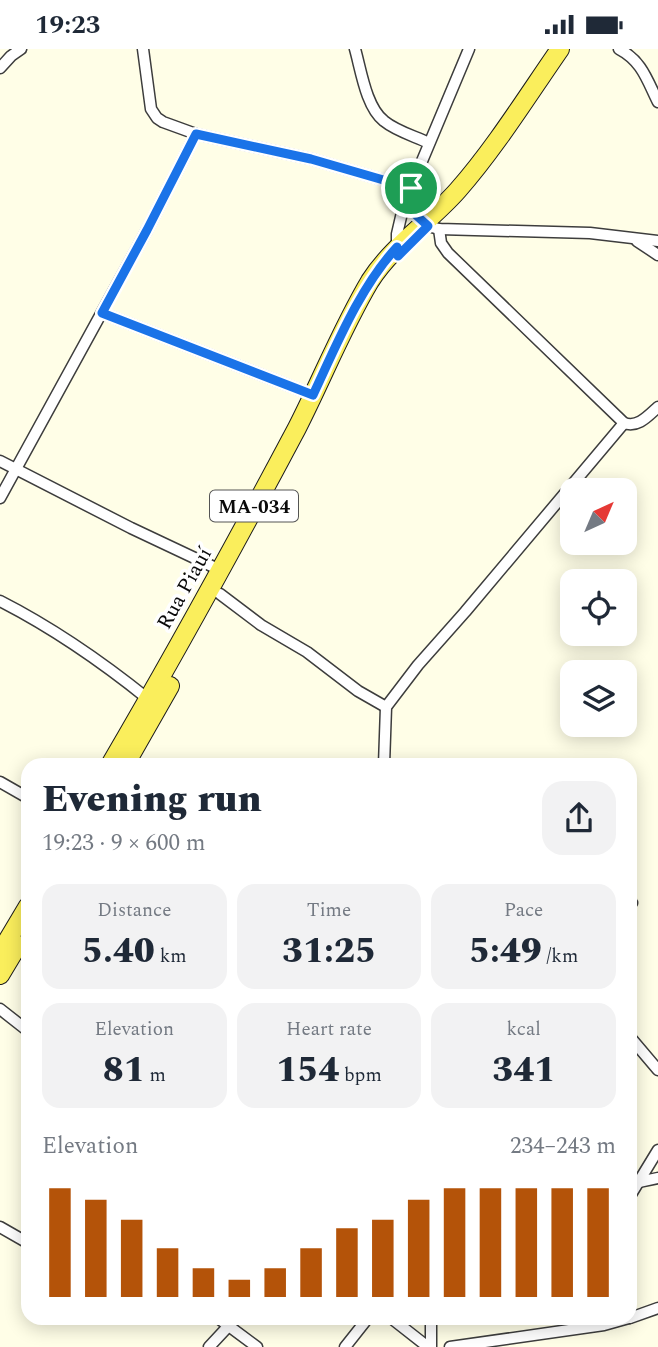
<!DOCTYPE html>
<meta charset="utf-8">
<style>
:root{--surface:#fff;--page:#f2f2f3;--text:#1f2937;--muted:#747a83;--accent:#b45309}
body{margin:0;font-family:Spectral,serif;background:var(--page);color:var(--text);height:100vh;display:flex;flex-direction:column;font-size:26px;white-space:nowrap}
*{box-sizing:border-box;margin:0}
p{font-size:23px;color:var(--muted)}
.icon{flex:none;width:38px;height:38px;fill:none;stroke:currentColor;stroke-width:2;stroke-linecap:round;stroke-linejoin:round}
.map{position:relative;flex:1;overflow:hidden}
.sheet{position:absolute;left:21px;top:709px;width:616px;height:567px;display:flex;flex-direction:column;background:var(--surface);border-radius:21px;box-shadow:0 4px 18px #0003}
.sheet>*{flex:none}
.needle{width:46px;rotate:44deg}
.fabs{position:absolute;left:560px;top:429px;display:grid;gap:14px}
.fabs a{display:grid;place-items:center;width:77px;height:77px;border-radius:14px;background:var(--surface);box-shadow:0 4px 18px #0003;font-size:35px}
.pin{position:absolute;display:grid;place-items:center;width:60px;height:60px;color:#fff;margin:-30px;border:4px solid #fff;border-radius:50%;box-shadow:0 2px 7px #0007}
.round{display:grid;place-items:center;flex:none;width:74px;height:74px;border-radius:21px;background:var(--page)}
.overview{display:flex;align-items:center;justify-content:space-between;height:119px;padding:0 21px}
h1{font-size:38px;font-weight:800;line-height:52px}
.figures{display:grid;grid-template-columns:repeat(3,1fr);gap:10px;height:119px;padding:7px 21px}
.figures div{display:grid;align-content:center;border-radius:18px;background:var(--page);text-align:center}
.figures b{font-size:35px;font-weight:800}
.figures small{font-size:19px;font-weight:400}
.figures p{font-size:19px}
.chart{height:196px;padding:14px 21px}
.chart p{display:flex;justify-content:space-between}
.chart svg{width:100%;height:126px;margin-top:7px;stroke:var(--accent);stroke-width:6}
.status{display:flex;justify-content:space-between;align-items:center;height:49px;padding:0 35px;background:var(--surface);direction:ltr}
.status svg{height:19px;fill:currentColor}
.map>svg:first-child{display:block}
</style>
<div class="status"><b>19:23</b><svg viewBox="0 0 49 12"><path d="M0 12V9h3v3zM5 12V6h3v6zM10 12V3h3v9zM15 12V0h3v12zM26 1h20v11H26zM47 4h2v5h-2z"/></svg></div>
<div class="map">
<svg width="658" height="1298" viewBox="0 0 658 1298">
<rect width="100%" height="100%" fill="#fffee7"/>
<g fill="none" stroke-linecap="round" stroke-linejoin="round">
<defs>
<g id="street">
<polyline points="143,0 151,60 157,69 163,73 196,85 311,110 411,139"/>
<path d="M355 0C361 21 366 58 384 72 396 82 414 87 429 94"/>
<path d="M619 0C642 12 647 31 658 53"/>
<polyline points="0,19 11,7 21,0"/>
<polyline points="404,155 428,177 439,180 590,184 658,192"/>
<path d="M439 180 441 194 448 204 624 374C638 379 648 367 658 358"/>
<polyline points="637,192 658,206"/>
<polyline points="397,200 397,185 404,155 469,0"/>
<polyline points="102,264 313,346"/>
<polyline points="0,412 131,479 220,521"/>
<polyline points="0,449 147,181 196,85"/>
<polyline points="220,545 261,576 307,603 358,642 386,658"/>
<path d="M0 552C53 579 102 613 148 650"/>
<polyline points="384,716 386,658 418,616 465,563 624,374"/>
<polyline points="0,733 28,749"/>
<polyline points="630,856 632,854"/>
<polyline points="0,960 28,982"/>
<polyline points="630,988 658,1021"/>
<polyline points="639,1133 658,1129"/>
<polyline points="630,1147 658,1101"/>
<polyline points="0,1178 28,1194"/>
<polyline points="218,1269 257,1298"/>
<polyline points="391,1269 428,1298"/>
<polyline points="630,1269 658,1259"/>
<polyline points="209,1298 236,1269"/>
<polyline points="345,1298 368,1269"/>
<polyline points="431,1298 431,1269"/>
<polyline points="450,1298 604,1276 629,1269"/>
</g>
<g id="primary">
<path d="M110 716C175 605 237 492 297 379 322 330 342 279 370 232 393 196 430 173 458 141 495 99 528 46 560 0"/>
<polyline points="125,716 170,637"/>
<polyline points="0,904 28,857"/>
<polyline points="0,926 18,896"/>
</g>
</defs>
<use href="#street" stroke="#3d3d3d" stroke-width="13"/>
<use href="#primary" stroke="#1b1b1b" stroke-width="20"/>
<use href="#street" stroke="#fff" stroke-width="10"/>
<use href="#primary" stroke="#faee5c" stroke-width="18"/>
</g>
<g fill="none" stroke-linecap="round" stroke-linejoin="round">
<defs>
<path id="route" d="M196 85 311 110 411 139 404 155 428 177 398 207 397 198C360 238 336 297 313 346L102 264 147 181Z"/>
</defs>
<use href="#route" stroke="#fff" stroke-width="14"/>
<use href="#route" stroke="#1a73e8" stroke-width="9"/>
</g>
<g text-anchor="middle" stroke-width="7" stroke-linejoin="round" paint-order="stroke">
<rect fill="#fff" stroke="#545454" stroke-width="2" x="210" y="441.5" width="88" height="31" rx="5"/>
<g font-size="19" font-weight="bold" fill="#0a0a0a">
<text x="254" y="464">MA-034</text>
</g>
<g font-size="21" fill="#0a0a0a" stroke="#fff">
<text transform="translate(184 539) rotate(-61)" y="7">Rua Piauí</text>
</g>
</g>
</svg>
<div class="fabs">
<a><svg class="needle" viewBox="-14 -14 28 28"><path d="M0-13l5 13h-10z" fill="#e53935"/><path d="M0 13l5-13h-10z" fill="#747a83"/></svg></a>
<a><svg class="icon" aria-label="locate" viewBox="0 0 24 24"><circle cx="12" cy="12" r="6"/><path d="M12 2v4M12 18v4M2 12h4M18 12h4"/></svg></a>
<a><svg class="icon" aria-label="layers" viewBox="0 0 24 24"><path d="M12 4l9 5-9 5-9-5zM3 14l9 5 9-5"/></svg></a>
</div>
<div class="pin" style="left:411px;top:139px;background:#1e9e55"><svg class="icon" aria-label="arrive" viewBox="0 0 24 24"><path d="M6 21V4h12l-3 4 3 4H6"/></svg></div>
<section class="sheet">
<div class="overview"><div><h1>Evening run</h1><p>19:23 · 9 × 600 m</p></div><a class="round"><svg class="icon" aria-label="share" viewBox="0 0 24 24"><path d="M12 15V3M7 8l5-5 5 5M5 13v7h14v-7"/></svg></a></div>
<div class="figures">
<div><p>Distance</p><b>5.40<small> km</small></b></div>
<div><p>Time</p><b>31:25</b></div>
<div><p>Pace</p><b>5:49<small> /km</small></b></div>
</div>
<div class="figures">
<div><p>Elevation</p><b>81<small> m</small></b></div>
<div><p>Heart rate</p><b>154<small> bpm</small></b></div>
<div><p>kcal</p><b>341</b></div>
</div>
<div class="chart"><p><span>Elevation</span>234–243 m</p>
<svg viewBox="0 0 160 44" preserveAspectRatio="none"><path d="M5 44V6M15 44V10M25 44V17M35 44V27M45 44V34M55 44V38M65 44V34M75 44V27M85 44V20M95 44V17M105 44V10M115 44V6M125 44V6M135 44V6M145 44V6M155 44V6"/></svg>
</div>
</section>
</div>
